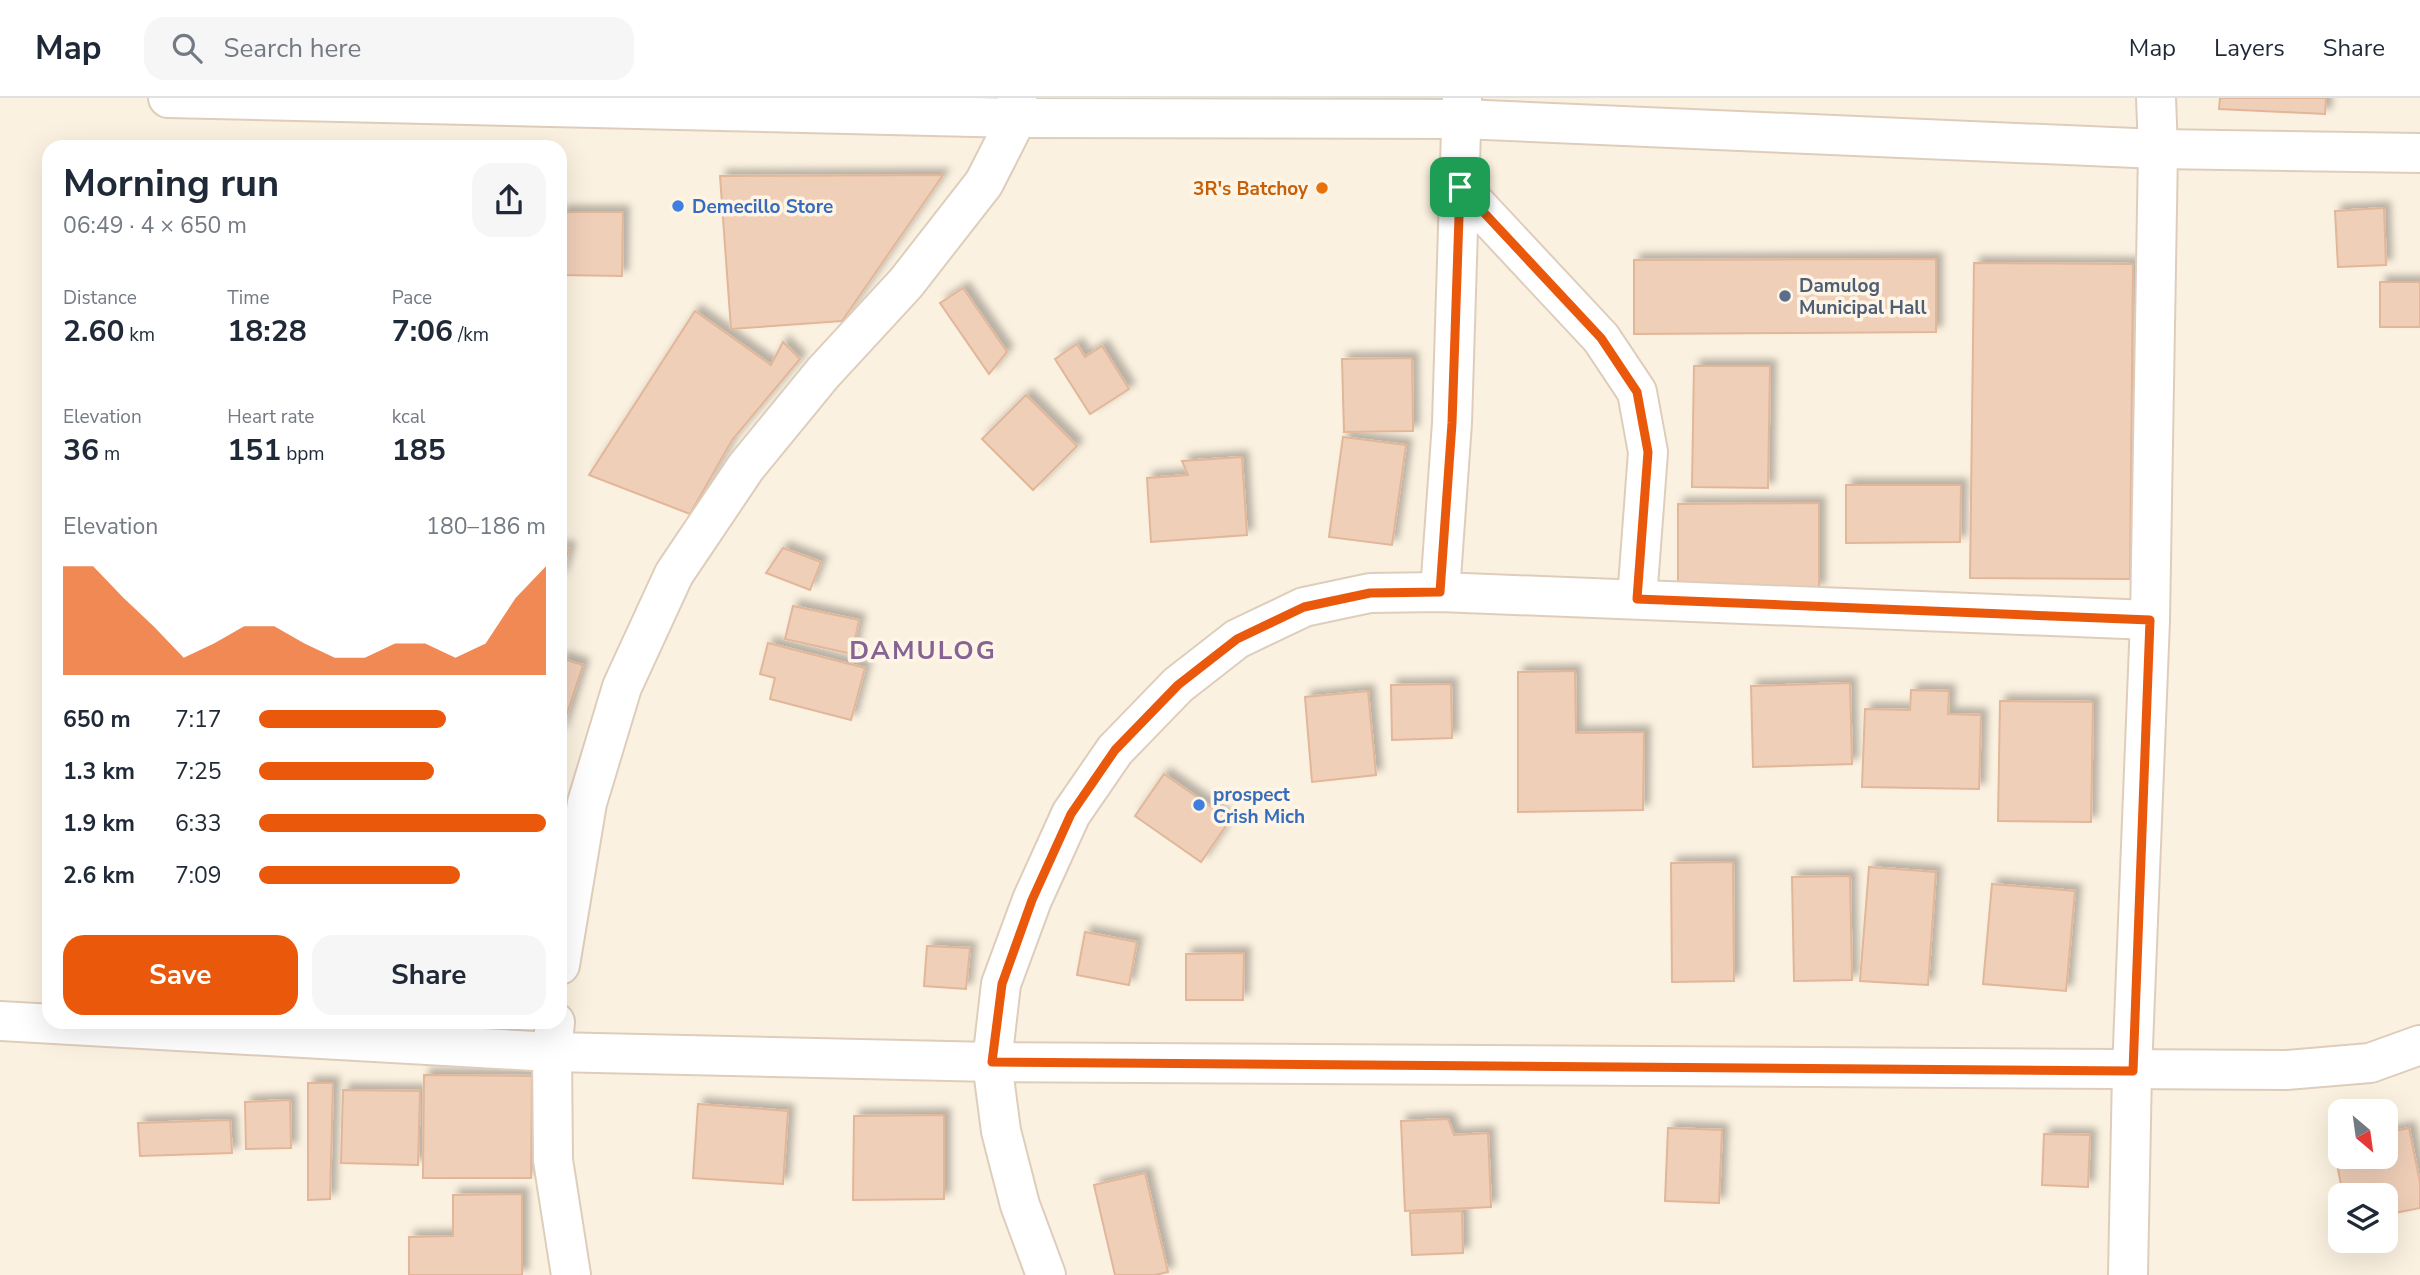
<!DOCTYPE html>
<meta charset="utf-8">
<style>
:root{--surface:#fff;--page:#f6f6f7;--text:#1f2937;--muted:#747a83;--line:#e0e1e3;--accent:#ea580c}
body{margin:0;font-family:"Nunito Sans",sans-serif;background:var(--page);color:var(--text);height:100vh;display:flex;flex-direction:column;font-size:26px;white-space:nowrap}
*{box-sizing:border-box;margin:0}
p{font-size:23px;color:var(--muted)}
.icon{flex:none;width:38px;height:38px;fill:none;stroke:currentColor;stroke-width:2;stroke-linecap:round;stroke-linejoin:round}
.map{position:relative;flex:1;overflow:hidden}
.drawer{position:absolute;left:42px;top:42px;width:525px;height:889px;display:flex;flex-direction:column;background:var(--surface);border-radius:21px;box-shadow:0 7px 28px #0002}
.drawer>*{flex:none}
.needle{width:46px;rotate:151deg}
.controls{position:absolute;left:2328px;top:1001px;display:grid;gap:14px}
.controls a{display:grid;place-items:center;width:70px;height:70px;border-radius:14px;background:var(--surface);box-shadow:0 7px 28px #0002;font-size:35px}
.pin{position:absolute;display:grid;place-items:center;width:60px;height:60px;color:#fff;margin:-30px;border-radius:14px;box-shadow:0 4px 10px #0006}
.round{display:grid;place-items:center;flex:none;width:74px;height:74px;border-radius:21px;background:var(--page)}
.overview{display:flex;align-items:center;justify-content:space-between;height:119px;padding:0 21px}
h1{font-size:38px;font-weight:700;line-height:52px}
.metrics{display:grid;grid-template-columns:repeat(3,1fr);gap:10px;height:119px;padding:7px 21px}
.metrics div{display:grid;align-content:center}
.metrics b{font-size:30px;font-weight:700}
.metrics small{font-size:19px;font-weight:400}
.metrics p{font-size:19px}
.chart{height:196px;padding:14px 21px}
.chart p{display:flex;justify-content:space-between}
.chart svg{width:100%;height:126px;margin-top:7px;fill:var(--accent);opacity:.7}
.cta{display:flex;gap:14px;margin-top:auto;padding:14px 21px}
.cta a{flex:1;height:80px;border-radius:21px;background:var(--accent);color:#fff;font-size:28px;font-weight:700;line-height:80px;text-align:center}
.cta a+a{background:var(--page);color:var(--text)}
ul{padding:0 21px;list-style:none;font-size:23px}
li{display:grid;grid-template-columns:112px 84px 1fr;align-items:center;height:52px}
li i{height:18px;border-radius:9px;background:var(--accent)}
header{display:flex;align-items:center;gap:42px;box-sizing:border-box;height:98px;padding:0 35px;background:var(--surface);border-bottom:2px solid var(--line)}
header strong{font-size:33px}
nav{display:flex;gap:38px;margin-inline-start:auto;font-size:24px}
.search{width:490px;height:63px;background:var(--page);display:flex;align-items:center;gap:18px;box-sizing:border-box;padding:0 24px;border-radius:21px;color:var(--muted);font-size:26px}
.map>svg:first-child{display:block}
</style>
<header>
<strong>Map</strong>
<div class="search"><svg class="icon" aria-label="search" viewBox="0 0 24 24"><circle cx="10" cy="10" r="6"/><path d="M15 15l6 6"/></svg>Search here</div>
<nav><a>Map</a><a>Layers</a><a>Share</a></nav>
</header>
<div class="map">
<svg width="2420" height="1177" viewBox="0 0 2420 1177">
<defs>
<filter id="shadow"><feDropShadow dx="6" dy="-6" stdDeviation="3.5" flood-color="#0004"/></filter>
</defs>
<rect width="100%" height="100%" fill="#fbf1e0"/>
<g fill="#f0cfb8" stroke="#e2b699" stroke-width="2" filter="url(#shadow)">
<polygon points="2220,0 2326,0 2325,16 2219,11"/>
<polygon points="943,77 842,223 731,231 720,78"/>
<polygon points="2384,110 2386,167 2338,169 2335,113"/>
<polygon points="560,114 623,114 622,178 560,177"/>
<polygon points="1936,161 1936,234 1634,236 1634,162"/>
<polygon points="1974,165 2133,166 2130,481 1970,480"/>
<rect x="2380" y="184" width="40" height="45"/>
<polygon points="963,190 1007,254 989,276 940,205"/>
<polygon points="695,213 771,267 783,244 800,261 732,342 690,416 589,377"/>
<polygon points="1077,246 1085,259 1102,248 1129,291 1090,316 1055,261"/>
<polygon points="1412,260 1413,333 1344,334 1342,261"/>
<polygon points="1694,268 1770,268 1768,390 1692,389"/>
<polygon points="1026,297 1077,348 1033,392 982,341"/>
<polygon points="1343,339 1406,347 1392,447 1329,439"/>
<polygon points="1242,359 1247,437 1151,444 1147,380 1188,377 1182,363"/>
<polygon points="1846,387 1961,387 1960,444 1846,445"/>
<polygon points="1819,405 1819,491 1678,492 1678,406"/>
<polygon points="560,448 569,451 560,482"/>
<polygon points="783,450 821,464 810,492 766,475"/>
<polygon points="793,508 859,522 852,556 785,541"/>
<polygon points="768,545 865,570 851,622 770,601 775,580 760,576"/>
<polygon points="560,560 583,567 560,637"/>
<polygon points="1575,573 1576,635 1644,634 1643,712 1518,714 1518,574"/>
<polygon points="1850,585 1852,666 1753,669 1751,588"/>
<polygon points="1451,586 1452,640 1392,642 1391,587"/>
<polygon points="1911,592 1949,593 1948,616 1981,617 1979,691 1862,689 1865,611 1910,612"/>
<polygon points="1368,593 1376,677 1312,684 1305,599"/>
<polygon points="2000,603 2093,604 2091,724 1998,723"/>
<polygon points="1164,676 1230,722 1201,764 1135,718"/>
<polygon points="1733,764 1734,883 1672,884 1671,765"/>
<polygon points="1869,769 1936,774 1928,887 1860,883"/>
<polygon points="1850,778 1852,882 1794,883 1792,779"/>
<polygon points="1992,786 2075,793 2066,893 1983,886"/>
<polygon points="1085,834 1137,844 1129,887 1077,877"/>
<polygon points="927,848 970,850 966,891 924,888"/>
<polygon points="1244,855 1243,902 1186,902 1186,856"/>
<polygon points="424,977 532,978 531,1080 423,1080"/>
<polygon points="308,985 333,985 330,1101 308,1102"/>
<polygon points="343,992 420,993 418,1067 341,1065"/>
<polygon points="290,1002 291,1050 246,1051 245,1004"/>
<polygon points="698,1006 788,1013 783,1086 693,1080"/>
<polygon points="944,1017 944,1101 853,1102 854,1018"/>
<polygon points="1448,1021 1454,1037 1488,1035 1491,1109 1405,1113 1401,1023"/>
<polygon points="230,1022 232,1055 140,1058 138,1025"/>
<polygon points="1668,1030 1722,1032 1719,1105 1665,1103"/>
<polygon points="2409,1030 2420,1085 2420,1110 2385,1117 2385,1097 2343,1097 2333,1045 2340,1043 2340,1059 2385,1059 2385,1035"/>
<polygon points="2044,1036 2090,1037 2088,1089 2042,1087"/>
<polygon points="1145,1075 1168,1174 1155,1177 1115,1177 1094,1087"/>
<polygon points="522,1096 522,1177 409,1177 409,1139 453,1138 453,1097"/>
<polygon points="1462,1113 1463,1155 1412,1157 1410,1115"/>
</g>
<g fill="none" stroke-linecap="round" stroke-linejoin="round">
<defs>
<g id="street">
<polyline points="168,0 1017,20 1462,21 2158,51 2420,55"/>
<polyline points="1460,89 1601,240 1637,294 1648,354 1637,501"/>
<polyline points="1440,494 1452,325 1462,0"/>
<polyline points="560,867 587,705 622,589 674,476 746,369 823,275 906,185 984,85 1017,20 1017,0"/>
<polyline points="0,923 552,954 992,964 2286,972 2370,965 2420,947"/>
<polyline points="555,924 552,954 553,1062 571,1177"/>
<polyline points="1046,1177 1020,1107 1001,1033 992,964 1001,886 1032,802 1071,716 1115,652 1178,587 1237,541 1304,509 1370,495 1440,494 2150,522"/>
<polyline points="2128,1177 2132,973 2150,522 2158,51 2156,0"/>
</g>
</defs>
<use href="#street" stroke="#dfcdbc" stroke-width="42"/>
<use href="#street" stroke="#fff" stroke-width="38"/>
</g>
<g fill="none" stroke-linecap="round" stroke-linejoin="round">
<defs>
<polygon id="route" points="1460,89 1601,240 1637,294 1648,354 1637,501 2150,522 2133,973 992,964 1002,886 1032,802 1071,716 1115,652 1178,587 1237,541 1304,509 1370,495 1440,494 1452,325"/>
</defs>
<use href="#route" stroke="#fff" stroke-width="14"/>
<use href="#route" stroke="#ea580c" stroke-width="9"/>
</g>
<circle fill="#e8710a" stroke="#fff5e6" stroke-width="2.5" cx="1322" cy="90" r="7"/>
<g fill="#3f7fe0" stroke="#fff5e6" stroke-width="2.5">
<circle cx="678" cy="108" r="7"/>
<circle cx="1199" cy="707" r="7"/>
</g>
<circle fill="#5c6f8a" stroke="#fff5e6" stroke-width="2.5" cx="1785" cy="198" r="7"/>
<g text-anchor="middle" stroke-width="7" stroke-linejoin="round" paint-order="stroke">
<g font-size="19" font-weight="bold" fill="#c56008" stroke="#fff5e6" text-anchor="end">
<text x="1308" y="97">3R's Batchoy</text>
</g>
<g font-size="19" font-weight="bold" fill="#366cbe" stroke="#fff5e6" text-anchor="start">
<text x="692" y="115">Demecillo Store</text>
<text x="1213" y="703">prospect<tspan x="1213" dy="22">Crish Mich</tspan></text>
</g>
<g font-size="19" font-weight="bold" fill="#4e5e75" stroke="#fff5e6" text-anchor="start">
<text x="1799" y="194">Damulog<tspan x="1799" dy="22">Municipal Hall</tspan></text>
</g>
<g font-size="26" font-weight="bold" letter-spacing="2" fill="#856495" stroke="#fff5e6">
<text x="923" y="561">DAMULOG</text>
</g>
</g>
</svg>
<div class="controls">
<a><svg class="needle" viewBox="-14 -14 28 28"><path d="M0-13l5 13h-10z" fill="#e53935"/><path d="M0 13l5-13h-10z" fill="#747a83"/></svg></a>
<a><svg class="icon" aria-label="layers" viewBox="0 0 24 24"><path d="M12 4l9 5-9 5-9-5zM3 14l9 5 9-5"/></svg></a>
</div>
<div class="pin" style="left:1460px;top:89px;background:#1e9e55"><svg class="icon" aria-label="arrive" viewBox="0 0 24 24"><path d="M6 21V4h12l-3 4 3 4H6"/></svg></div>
<section class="drawer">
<div class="overview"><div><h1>Morning run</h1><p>06:49 · 4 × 650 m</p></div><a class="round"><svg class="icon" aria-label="share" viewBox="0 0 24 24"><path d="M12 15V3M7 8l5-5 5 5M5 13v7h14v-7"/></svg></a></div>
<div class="metrics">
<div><p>Distance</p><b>2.60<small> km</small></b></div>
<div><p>Time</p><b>18:28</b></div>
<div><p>Pace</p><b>7:06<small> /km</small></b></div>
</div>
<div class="metrics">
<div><p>Elevation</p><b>36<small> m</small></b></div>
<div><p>Heart rate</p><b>151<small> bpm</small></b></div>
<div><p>kcal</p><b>185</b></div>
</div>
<div class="chart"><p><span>Elevation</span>180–186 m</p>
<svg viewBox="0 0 160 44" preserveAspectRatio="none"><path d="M0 44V6L10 6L20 17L30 27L40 38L50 33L60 27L70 27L80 33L90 38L100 38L110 33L120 33L130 38L140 33L150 17L160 6V44z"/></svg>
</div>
<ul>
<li><b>650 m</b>7:17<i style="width:65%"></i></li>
<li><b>1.3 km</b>7:25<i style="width:61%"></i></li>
<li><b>1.9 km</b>6:33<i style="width:100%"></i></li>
<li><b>2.6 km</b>7:09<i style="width:70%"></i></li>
</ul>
<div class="cta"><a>Save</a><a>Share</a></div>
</section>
</div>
